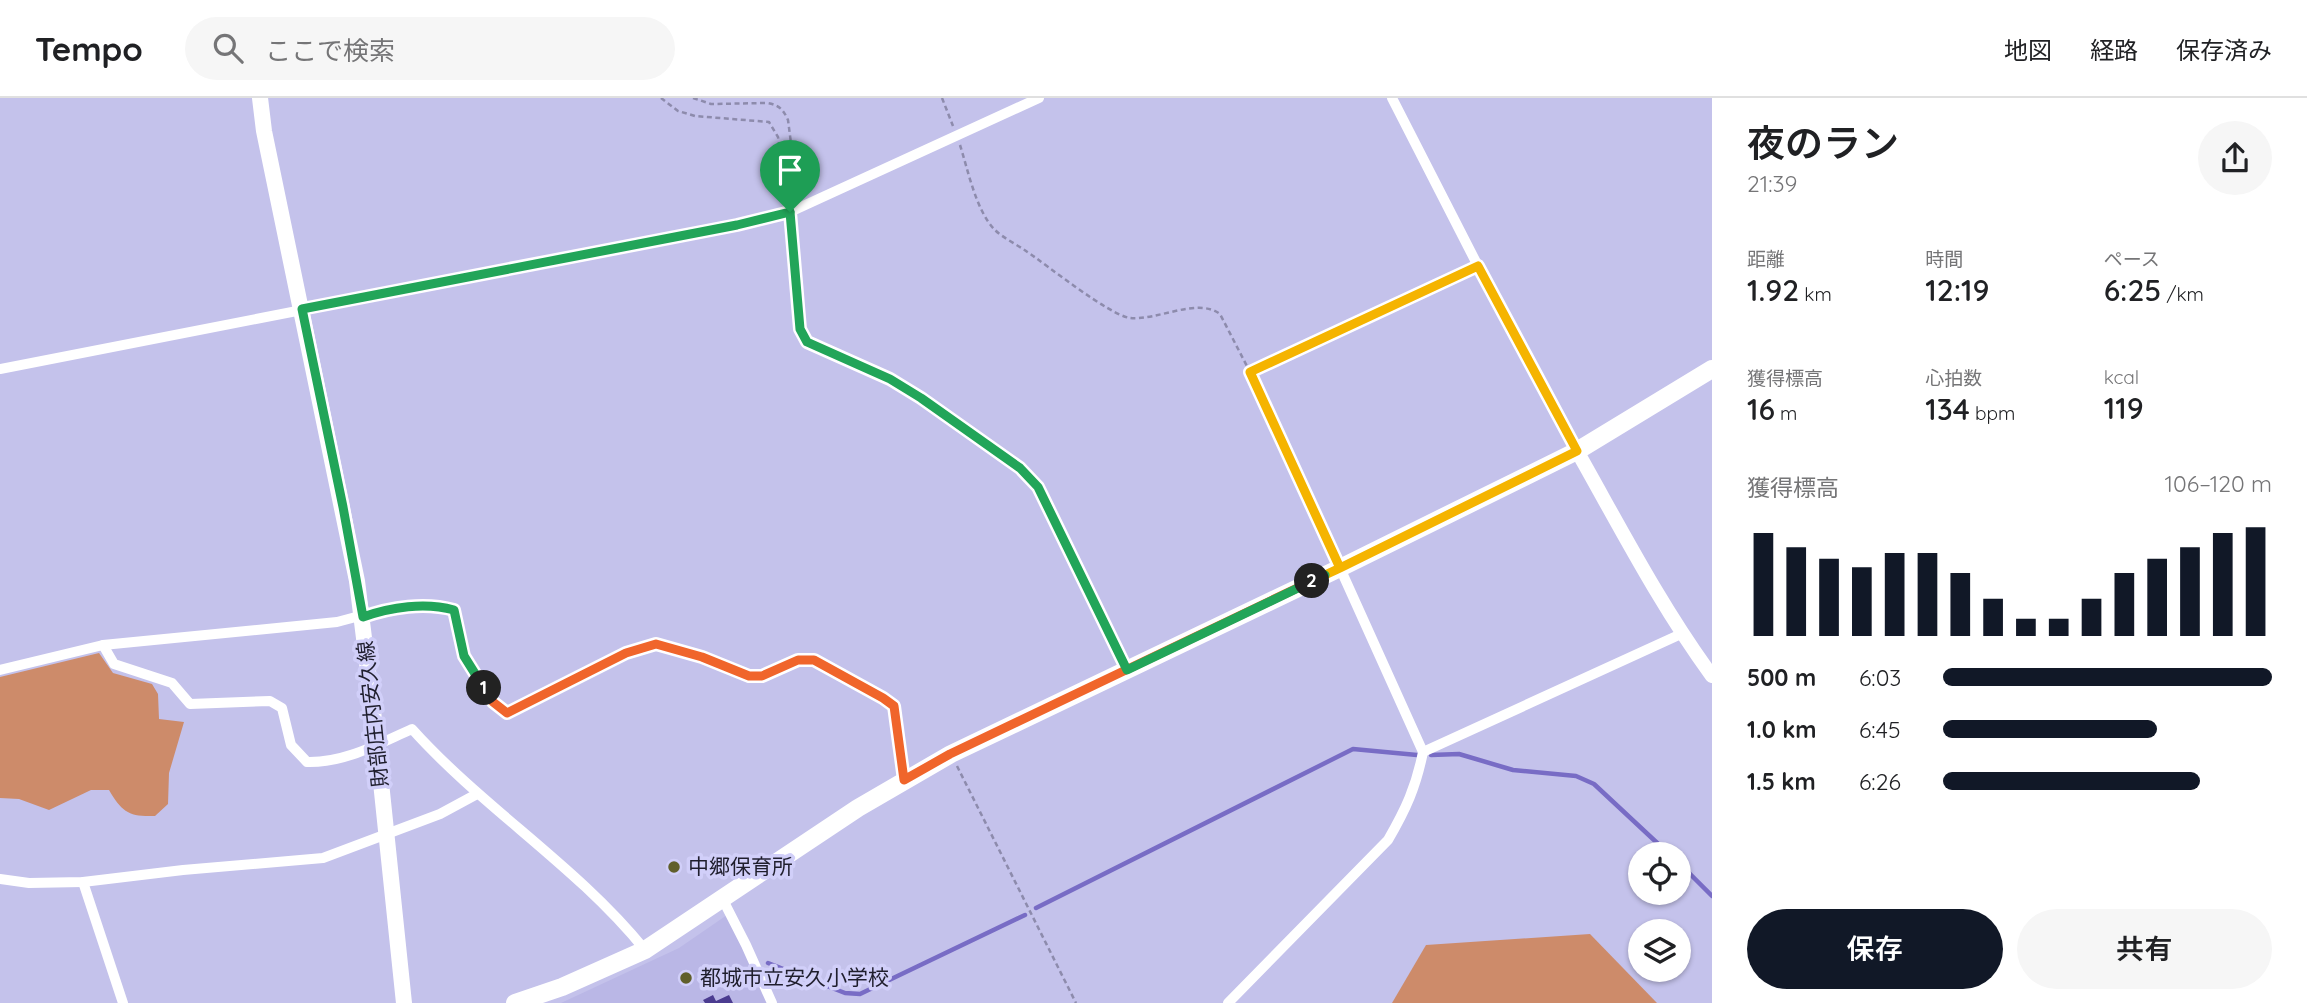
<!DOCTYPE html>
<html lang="ja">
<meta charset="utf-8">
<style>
:root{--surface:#fff;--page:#f6f6f6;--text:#202124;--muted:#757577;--line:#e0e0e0;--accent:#111827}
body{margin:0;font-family:Quicksand,"Noto Sans JP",sans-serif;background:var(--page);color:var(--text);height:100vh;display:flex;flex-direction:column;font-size:26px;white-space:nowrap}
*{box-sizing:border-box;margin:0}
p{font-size:23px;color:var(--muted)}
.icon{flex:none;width:38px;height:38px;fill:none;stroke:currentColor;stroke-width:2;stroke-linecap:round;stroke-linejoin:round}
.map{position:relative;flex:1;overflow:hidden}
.panel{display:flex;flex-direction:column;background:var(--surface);width:595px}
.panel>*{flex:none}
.buttons{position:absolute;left:1628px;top:744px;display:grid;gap:14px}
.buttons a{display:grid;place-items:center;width:63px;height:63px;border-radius:50%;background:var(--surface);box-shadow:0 2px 5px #0004;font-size:35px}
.pin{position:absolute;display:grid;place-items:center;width:60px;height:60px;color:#fff;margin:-72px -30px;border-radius:50% 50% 50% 0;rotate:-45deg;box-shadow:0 0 7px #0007}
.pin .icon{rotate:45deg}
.km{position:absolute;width:35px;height:35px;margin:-18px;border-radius:50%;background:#222;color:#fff;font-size:19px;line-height:35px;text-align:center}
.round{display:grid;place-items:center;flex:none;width:74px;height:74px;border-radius:37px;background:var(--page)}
.headline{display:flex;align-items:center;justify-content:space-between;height:119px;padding:0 35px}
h1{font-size:38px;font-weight:600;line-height:52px}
.figures{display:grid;grid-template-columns:repeat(3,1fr);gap:10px;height:119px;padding:7px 35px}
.figures div{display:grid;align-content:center}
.figures b{font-size:30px;font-weight:600}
.figures small{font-size:19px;font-weight:400}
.figures p{font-size:19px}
.chart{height:196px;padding:14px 35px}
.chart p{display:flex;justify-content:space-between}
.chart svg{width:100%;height:126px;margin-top:7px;stroke:var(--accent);stroke-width:6}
.action{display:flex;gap:14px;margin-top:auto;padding:14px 35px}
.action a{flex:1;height:80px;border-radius:42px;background:var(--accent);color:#fff;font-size:28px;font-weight:600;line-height:80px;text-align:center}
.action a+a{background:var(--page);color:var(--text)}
ul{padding:0 35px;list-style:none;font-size:23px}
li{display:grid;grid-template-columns:112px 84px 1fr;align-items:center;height:52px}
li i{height:18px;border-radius:9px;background:var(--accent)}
header{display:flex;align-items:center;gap:42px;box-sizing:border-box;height:98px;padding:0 35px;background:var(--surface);border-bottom:2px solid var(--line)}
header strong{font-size:33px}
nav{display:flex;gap:38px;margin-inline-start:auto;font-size:24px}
.search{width:490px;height:63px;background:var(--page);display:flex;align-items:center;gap:18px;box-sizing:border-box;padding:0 24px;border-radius:38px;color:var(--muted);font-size:26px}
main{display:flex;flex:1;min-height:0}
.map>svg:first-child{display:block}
</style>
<header>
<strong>Tempo</strong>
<div class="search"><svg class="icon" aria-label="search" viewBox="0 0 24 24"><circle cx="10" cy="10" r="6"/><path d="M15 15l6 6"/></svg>ここで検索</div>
<nav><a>地図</a><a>経路</a><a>保存済み</a></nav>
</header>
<main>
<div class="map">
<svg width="1712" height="905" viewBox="0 0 1712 905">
<rect width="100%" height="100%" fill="#c4c2eb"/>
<polygon fill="#bab7e6" points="727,817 768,905 561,905 679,850"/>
<g fill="#cd8b6a">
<path d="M99 555 113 575 152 586 158 596 159 621 184 624 169 675 168 706 155 718C129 719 122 714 109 692H91L49 712 19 701 0 700V579Z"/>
<polygon points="1590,836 1657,905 1392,905 1426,847"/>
</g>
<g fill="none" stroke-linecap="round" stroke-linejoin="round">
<g stroke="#786cc5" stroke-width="4.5">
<polyline points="1431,657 1459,656 1513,672 1576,678 1594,686 1669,756"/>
<polyline points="1678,764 1712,798"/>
<polyline points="1036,810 1353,651 1417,657"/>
<polyline points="768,865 845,895 860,896 1025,817"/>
</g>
</g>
<polygon fill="#4b3c90" points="713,897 716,903 729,897 733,905 705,905 703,902"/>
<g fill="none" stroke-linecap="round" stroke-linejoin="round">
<g stroke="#8d8bac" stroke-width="2.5" stroke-dasharray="5 3.5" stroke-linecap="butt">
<polyline points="661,0 678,13 695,18 769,24 778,39 788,104"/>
<path d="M693 0 711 6 767 5C779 7 783 11 788 22L798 99"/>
<polyline points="942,0 953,28"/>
<path d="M960 47C968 72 976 113 995 132 1003 140 1016 146 1026 153 1047 167 1109 217 1130 220 1156 223 1198 199 1220 216L1250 274 1334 457"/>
<polyline points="791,124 800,231 807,244 833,257 890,281 921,300 1020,370 1038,389 1120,559"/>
<polyline points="1250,274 1470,172"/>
<polyline points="957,668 1076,905"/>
</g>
<g stroke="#fff" stroke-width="10">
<polyline points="1392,0 1478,168 1577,353"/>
<polyline points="0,271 737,127 790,114 1039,0"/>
<path d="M103 547 114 566 172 585 190 606 270 603 282 610 291 647 307 664C345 665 378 646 412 631 484 711 577 768 645 852"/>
<polyline points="0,572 103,547 337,524 382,512 436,507 454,512 464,558 493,604 507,615 626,555 656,546 702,559 749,578 762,578 798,562 814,562 883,600 894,608 904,682"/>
<polyline points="1423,654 1681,536"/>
<polyline points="0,781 29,785 83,784 183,772 323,760 440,716 477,696"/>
<polyline points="83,784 123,905"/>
<polyline points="722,800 746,847 772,905"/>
<path d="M1228 905 1388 742C1406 711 1416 689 1423 654L1340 470"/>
</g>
<path stroke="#fff" stroke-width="14" d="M1577 353C1620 429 1660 507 1712 578"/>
<polyline stroke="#fff" stroke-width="16" points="260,0 264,33 357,483 377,646 404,905"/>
<polyline stroke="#fff" stroke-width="18" points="515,905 562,889 645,852 858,710 951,656 1340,470 1577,353 1712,271"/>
</g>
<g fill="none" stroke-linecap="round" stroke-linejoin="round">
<defs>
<path id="split-1" d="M484 590 464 558 454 512C425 504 391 509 363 519L343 409 302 211 737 127 790 114"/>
<polyline id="split-2" points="484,590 493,604 507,615 626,555 656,546 702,559 749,578 762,578 798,562 814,562 883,600 894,608 904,682 950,656 1312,483"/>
<polyline id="split-3" points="1312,483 1340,470 1250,274 1478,168 1577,353 1340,470 1325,477"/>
<polyline id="split-4" points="790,114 800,231 807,244 890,281 921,300 1020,370 1038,389 1127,572 1325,477"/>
</defs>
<use href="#split-1" stroke="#fff" stroke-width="14"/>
<use href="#split-2" stroke="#fff" stroke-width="14"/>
<use href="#split-3" stroke="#fff" stroke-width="14"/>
<use href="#split-4" stroke="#fff" stroke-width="14"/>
<use href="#split-1" stroke="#22a559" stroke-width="9"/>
<use href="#split-2" stroke="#f0652b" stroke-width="9"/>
<use href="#split-3" stroke="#f5b400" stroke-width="9"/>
<use href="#split-4" stroke="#22a559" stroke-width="9"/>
</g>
<g fill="#605f2b" stroke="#d1cff9" stroke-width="2.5">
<circle cx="674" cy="769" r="7"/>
<circle cx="686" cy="880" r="7"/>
</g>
<g text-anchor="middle" stroke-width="7" stroke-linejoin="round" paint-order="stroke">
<g font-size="21" fill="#1f1e2d" stroke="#d1cff9">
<text transform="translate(373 616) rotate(-96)" y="7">財部庄内安久線</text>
</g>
<g font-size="21" fill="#1f1e2d" stroke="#d1cff9" text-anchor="start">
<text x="688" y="776">中郷保育所</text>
<text x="700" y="887">都城市立安久小学校</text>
</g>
</g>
</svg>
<div class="buttons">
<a><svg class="icon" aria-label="locate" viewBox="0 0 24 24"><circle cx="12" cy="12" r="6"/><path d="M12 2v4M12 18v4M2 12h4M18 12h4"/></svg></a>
<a><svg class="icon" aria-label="layers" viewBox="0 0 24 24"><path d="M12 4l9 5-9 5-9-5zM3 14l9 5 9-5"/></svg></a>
</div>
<div class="pin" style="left:790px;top:114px;background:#1e9e55"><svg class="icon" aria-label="arrive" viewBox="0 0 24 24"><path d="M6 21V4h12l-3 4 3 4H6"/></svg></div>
<b class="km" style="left:484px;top:590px">1</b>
<b class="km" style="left:1312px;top:483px">2</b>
</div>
<section class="panel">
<div class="headline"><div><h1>夜のラン</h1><p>21:39</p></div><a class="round"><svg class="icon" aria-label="share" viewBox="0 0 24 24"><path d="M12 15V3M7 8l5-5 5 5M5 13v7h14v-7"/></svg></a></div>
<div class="figures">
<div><p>距離</p><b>1.92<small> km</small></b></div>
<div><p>時間</p><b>12:19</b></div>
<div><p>ペース</p><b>6:25<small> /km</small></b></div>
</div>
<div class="figures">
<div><p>獲得標高</p><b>16<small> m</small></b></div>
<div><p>心拍数</p><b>134<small> bpm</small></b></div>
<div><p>kcal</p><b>119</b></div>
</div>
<div class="chart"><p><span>獲得標高</span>106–120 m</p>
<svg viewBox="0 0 160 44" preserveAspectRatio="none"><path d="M5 44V8M15 44V13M25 44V17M35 44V20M45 44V15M55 44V15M65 44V22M75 44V31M85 44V38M95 44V38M105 44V31M115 44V22M125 44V17M135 44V13M145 44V8M155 44V6"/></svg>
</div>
<ul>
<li><b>500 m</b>6:03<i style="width:100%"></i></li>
<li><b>1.0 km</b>6:45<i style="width:65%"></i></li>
<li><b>1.5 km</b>6:26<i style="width:78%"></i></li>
</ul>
<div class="action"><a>保存</a><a>共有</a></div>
</section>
</main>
